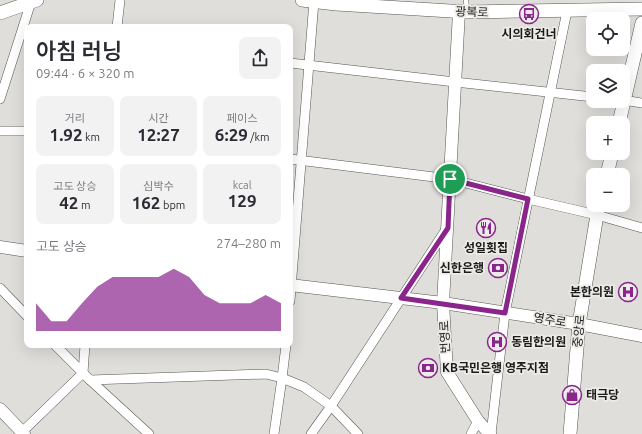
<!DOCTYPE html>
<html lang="ko">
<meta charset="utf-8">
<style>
:root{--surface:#fff;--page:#f2f2f3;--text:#2b2b33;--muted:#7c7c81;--accent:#8a258c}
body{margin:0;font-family:Ubuntu,"Noto Sans KR",sans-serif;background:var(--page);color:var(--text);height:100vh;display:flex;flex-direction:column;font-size:15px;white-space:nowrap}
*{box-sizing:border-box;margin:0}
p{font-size:13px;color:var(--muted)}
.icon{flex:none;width:22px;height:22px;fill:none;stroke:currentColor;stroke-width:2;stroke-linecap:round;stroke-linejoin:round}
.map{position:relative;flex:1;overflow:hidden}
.details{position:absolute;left:24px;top:24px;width:269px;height:324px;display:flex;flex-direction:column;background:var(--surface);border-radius:8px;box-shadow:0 4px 16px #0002}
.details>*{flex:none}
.controls{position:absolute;left:586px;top:12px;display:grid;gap:8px}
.controls a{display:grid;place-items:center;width:44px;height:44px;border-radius:8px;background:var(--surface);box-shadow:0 4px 16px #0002;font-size:20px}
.pin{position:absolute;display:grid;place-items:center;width:34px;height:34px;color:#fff;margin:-17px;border:2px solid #fff;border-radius:50%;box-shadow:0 1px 4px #0007}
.round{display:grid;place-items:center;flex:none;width:42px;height:42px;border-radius:8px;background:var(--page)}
.summary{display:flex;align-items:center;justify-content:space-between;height:68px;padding:0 12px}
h1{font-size:22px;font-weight:600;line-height:30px}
.figures{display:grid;grid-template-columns:repeat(3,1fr);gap:6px;height:68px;padding:4px 12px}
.figures div{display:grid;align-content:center;border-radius:8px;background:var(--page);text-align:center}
.figures b{font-size:17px;font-weight:600}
.figures small{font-size:11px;font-weight:400}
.figures p{font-size:11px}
.chart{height:112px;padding:8px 12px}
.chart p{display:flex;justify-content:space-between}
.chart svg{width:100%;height:72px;margin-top:4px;fill:var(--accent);opacity:.7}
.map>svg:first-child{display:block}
</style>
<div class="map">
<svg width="642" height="434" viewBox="0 0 642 434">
<rect width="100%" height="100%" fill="#dfdedb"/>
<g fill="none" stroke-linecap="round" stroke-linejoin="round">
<defs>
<polyline id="lane" points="466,0 467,10"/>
<g id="street">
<polyline points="117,27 120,0"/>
<polyline points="290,63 455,82 593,97"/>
<polyline points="0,99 31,2"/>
<polyline points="623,100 642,103"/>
<polyline points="0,131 27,131"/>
<polyline points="290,159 450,179 528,199 597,215 642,228"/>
<polyline points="0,288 27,316"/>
<polyline points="290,301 314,1"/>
<polyline points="55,345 90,380 149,434"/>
<polyline points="90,380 266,374 282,378 304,387 331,406 358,434"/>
<polyline points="22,432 83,373 85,345"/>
<polyline points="274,434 282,378 286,345"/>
<polyline points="311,434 331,406 447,228"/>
<polyline points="471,434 478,421"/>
<polyline points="491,434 505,313 567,11"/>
</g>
<g id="secondary">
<polyline points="459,12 443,303 447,372 478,421 490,434"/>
<polyline points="0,247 27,251"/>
<polyline points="290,285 443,303 579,324 642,336"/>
<polyline points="0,409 24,434"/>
</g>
<g id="primary">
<polyline points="302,0 336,4 467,12 642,9"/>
<polyline points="0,13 37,0"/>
<polyline points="619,123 642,23"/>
<polyline points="607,175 612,153"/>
<polyline points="570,434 579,324 597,215 599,205"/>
</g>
</defs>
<use href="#lane" stroke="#575654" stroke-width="5.5"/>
<use href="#street" stroke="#575654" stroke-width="10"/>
<use href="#secondary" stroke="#575654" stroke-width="13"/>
<use href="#primary" stroke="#575654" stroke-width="14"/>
<use href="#lane" stroke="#fff" stroke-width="4.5"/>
<use href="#street" stroke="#fff" stroke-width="9"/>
<use href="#secondary" stroke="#fff" stroke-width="12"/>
<use href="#primary" stroke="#fff" stroke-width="13"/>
</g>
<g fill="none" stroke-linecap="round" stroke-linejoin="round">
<defs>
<polygon id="route" points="450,179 528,199 505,313 401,298 448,228"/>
</defs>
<use href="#route" stroke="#fff" stroke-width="8"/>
<use href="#route" stroke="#8a258c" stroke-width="5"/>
</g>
<defs>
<symbol id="bus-ring" viewBox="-11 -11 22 22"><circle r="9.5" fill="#ecebe8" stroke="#8a258c" stroke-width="1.5"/><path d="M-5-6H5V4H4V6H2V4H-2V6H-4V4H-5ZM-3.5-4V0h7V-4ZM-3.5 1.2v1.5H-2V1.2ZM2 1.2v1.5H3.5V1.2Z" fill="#8a258c"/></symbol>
<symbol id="restaurant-ring" viewBox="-11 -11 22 22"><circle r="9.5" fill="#ecebe8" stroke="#8a258c" stroke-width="1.5"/><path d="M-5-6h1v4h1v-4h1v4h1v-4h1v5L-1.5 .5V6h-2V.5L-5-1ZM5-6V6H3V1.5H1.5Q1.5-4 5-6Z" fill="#8a258c"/></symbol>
<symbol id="bank-ring" viewBox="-11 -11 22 22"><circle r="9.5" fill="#ecebe8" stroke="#8a258c" stroke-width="1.5"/><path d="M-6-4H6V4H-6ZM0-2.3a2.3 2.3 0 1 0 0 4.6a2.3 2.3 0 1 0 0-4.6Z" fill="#8a258c"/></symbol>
<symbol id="hospital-ring" viewBox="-11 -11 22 22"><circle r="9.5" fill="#ecebe8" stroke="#8a258c" stroke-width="1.5"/><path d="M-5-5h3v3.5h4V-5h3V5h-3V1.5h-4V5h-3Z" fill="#8a258c"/></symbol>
<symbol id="shop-ring" viewBox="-11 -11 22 22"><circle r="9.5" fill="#ecebe8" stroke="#8a258c" stroke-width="1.5"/><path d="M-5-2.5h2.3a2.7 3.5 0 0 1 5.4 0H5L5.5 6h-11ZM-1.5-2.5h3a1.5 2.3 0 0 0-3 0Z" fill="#8a258c"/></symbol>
</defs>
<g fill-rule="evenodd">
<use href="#bus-ring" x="518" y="3" width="22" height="22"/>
<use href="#restaurant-ring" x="475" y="217" width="22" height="22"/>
<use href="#bank-ring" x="487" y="257" width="22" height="22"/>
<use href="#hospital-ring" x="617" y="281" width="22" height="22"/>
<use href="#hospital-ring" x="486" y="331" width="22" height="22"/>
<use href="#bank-ring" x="417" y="357" width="22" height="22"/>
<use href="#shop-ring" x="561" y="384" width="22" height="22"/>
</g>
<g text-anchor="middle" stroke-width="3.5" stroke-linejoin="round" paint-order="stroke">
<g font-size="12" fill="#1b1b1a" stroke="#ecebe8">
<text transform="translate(472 12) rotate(2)" y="4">광복로</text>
<text transform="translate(550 320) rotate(9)" y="4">영주로</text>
<text transform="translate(579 331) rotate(-84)" y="4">중앙로</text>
<text transform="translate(445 337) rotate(-93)" y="4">번영로</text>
</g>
<g font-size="12" font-weight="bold" fill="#1b1b1a" stroke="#ecebe8" text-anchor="start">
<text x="529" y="38" text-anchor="middle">시의회건너</text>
<text x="486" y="252" text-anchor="middle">성일횟집</text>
<text x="484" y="272" text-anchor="end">신한은행</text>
<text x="614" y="296" text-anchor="end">본한의원</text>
<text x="511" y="346">동림한의원</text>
<text x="442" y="372">KB국민은행 영주지점</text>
<text x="586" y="399">태극당</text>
</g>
</g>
</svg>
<div class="controls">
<a><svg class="icon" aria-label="locate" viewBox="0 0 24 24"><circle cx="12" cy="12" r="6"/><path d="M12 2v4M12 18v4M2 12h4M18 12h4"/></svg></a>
<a><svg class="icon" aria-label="layers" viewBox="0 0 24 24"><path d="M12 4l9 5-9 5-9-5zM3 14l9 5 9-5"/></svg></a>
<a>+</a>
<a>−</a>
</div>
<div class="pin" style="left:450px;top:179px;background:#1e9e55"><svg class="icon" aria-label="arrive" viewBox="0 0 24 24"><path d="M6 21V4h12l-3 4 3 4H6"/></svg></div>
<section class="details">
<div class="summary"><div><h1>아침 러닝</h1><p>09:44 · 6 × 320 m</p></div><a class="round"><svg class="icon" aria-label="share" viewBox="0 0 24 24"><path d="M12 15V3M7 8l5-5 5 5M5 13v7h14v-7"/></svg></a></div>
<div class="figures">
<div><p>거리</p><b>1.92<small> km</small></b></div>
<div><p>시간</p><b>12:27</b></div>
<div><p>페이스</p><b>6:29<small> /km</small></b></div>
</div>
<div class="figures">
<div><p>고도 상승</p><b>42<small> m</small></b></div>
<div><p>심박수</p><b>162<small> bpm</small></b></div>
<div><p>kcal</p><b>129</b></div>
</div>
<div class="chart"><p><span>고도 상승</span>274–280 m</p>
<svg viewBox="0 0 160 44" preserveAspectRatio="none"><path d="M0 44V27L10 38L20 38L30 27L40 17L50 11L60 11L70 11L80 11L90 6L100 11L110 22L120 27L130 27L140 27L150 22L160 27V44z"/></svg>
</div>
</section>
</div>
